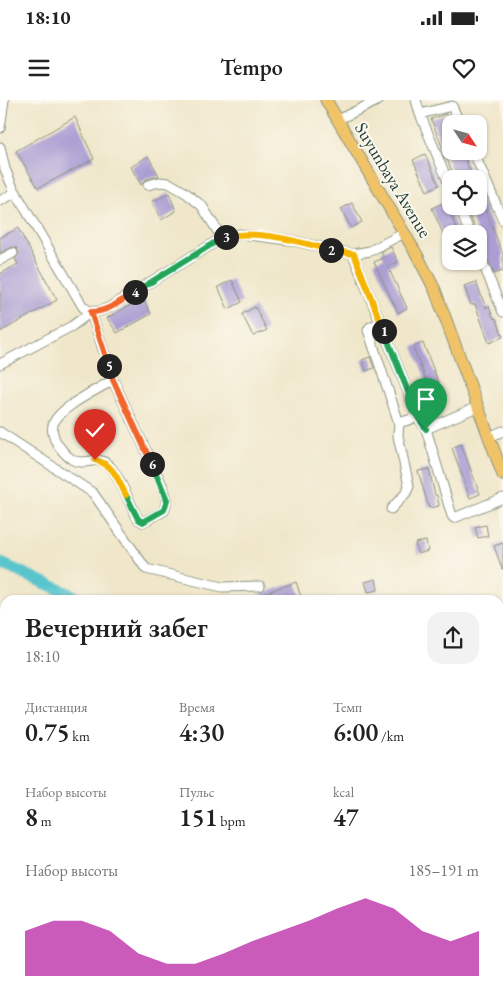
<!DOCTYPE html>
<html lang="ru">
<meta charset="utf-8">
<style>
:root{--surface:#fff;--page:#f2f2f2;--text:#222;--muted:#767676;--accent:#b5179e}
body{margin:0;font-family:"EB Garamond",serif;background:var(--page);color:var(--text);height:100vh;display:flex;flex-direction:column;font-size:19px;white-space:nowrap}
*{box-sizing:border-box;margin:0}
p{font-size:16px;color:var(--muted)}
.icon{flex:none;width:28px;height:28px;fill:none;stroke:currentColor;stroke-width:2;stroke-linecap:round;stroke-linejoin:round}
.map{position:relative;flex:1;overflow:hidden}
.sheet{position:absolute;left:0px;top:495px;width:504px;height:405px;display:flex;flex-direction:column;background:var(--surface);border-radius:15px 15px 0 0;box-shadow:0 1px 4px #0004}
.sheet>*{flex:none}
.needle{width:32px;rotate:126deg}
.tools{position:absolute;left:442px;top:15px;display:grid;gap:10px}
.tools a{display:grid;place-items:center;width:45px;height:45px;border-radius:10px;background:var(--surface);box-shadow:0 1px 4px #0004;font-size:25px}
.pin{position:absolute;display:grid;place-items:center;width:42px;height:42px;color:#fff;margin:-51px -21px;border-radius:50% 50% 50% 0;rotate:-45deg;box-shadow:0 0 5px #0007}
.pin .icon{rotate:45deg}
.km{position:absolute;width:25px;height:25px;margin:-12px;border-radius:50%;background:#222;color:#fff;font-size:14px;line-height:25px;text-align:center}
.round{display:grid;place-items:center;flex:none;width:52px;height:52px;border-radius:15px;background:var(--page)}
.head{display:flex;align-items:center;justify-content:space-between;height:85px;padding:0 25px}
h1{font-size:28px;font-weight:600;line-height:38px}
.figures{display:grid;grid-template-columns:repeat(3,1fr);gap:8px;height:85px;padding:5px 25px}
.figures div{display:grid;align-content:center}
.figures b{font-size:25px;font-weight:600}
.figures small{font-size:14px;font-weight:400}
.figures p{font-size:14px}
.chart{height:140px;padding:10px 25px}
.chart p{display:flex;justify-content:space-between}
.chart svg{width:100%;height:90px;margin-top:5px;fill:var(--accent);opacity:.7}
.status{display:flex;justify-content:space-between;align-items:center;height:35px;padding:0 25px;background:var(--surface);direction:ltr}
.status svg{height:14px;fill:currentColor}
header{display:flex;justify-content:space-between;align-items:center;height:65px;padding:0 25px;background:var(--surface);font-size:22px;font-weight:600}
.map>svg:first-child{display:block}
</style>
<div class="status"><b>18:10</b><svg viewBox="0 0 49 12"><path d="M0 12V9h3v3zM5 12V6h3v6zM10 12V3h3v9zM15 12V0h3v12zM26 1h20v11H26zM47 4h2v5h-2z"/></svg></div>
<header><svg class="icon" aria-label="menu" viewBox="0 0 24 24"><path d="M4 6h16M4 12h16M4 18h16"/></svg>Tempo<svg class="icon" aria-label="heart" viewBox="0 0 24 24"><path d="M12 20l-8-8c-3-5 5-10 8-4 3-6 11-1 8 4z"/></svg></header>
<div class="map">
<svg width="503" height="900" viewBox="0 0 503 900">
<rect width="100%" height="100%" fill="#fbf7ec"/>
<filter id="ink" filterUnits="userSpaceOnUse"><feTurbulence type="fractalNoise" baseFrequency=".02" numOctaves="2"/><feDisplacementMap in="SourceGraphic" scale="10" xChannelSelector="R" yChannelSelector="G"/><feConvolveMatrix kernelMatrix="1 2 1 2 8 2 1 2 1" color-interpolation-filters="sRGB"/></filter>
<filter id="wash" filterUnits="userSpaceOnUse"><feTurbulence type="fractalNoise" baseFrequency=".0096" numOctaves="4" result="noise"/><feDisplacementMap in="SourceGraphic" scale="20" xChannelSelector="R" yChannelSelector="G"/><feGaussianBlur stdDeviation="1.12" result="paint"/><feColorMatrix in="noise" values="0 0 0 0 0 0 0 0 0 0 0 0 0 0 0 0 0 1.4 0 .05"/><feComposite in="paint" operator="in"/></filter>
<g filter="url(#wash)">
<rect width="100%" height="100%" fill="#f0e7ca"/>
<polygon fill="#58c5cd" stroke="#3c8180" points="336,895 380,895 386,900 337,900"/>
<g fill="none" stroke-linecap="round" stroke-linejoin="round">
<polyline stroke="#58c5cd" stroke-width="12" points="0,463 72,495 79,500"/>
</g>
<g id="blocks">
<g fill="#ab9ed3">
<polygon points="446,14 451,26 451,51 462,51 473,79 455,79 431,19"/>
<polygon points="75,17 94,59 38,88 16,51"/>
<polygon points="425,54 439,85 427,91 413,60"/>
<polygon points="148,56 159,76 146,79 141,85 131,67"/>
<polygon points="169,93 176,111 161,120 152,102"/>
<polygon points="479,94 503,154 503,171 494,174 466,106 479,106"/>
<polygon points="445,102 459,134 451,134 451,152 432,108"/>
<polygon points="352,103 362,122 351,128 341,109"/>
<polygon points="18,128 57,200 0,232 0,174 18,164 15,159 19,153 17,148 13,147 0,153 0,138"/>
<polygon points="391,147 398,162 388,167 407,208 398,213 374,162 384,158 381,152"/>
<polygon points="232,180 242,202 228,209 218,187"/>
<polygon points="476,182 486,208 489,206 494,219 496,218 503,237 489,243 475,204 471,205 464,186"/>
<polygon points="143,198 151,214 117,233 107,218"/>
<polygon points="255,207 267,230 253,236 242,214"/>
<polygon points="423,243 440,286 430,290 413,247"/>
<polygon points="370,257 374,268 366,271 362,260"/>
<polygon points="461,344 480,394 470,398 452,348"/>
<polygon points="429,369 435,395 437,395 439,406 429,408 418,371"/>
<polygon points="486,425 488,436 478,438 475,427"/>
<polygon points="426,441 428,451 418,454 415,443"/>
<polygon points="503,443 503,469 502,469 494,446"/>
<polygon points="376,479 378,490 368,492 365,482"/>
<polygon points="296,482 302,500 248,500 248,499"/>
</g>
</g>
</g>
<g filter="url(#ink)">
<use href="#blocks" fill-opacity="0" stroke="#88927f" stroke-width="1"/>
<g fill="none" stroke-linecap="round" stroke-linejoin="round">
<defs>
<g id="minor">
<polyline points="416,0 420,14 451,89"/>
<polyline points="420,14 452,6 460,24"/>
<polyline points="337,20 379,0"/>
<polyline points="0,28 4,0"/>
<path d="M0 47 5 69 13 88 83 207C93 214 99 212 110 207L222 138 239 134 289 140 353 154 370 151 404 133"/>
<polyline points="473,51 503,120"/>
<polyline points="148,85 159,82 169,83 186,93 202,106 222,138"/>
<polyline points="0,101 16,92"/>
<polyline points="459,106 470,134"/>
<polyline points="353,154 418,317 426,329 477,307"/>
<polyline points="479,154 503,212"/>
<polyline points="0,160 13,153"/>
<polyline points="381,222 370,227 368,230 399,323"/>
<path d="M0 264 72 226 91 212 113 280 163 387 167 400 164 411 143 422 138 419C131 407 117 369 106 363 96 356 84 366 73 360 66 356 59 347 55 340 53 334 51 329 54 322 62 306 97 290 113 280"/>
<polyline points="426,329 452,416 454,418 503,398"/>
<polyline points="0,332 93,393 146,469 222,487 260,486"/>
<polyline points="489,337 503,331"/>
<polyline points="391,409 406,393 409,386 398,336 399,323 418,317"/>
<polyline points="0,520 5,522"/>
<polyline points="0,613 5,620"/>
<polyline points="499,633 503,631"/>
<polyline points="0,698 5,694"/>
<polyline points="496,895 497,900"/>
</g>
<g id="major">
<polyline points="326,0 417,155 435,190 503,375"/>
<polyline points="0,892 6,900"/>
</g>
</defs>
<use href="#minor" stroke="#88927f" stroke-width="11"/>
<use href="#major" stroke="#88927f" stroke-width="13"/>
<use href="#minor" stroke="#fff" stroke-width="9"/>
<use href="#major" stroke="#f0c369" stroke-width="11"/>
<defs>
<g id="rail">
<polyline points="0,772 5,775"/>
<polyline points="0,794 5,800"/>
<polyline points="0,845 5,851"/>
<polyline points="40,895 44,900"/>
<polyline points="75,895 79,900"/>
<polyline points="196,895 199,900"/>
</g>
</defs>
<use href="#rail" stroke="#1f3d34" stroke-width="4"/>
<use href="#rail" stroke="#fbf7ec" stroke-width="2" stroke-dasharray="5.5" stroke-linecap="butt"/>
</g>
</g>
<g fill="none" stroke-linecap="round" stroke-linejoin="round" filter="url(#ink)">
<defs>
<polyline id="split-1" points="384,231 418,317 426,329"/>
<polyline id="split-2" points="331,150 354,154 384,231"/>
<path id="split-3" d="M226 137C258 129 299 142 331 150"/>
<polyline id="split-4" points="135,192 222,138 226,137"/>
<path id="split-5" d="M109 266 91 212C108 212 122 200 135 192"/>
<polyline id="split-6" points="109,266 113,280 152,364"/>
<polyline id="split-7" points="126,395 138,419 143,422 164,410 167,400 152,364"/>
<path id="split-8" d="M95 360C115 365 117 379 126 395"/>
</defs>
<use href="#split-1" stroke="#fff" stroke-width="10"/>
<use href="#split-2" stroke="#fff" stroke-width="10"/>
<use href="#split-3" stroke="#fff" stroke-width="10"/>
<use href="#split-4" stroke="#fff" stroke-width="10"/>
<use href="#split-5" stroke="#fff" stroke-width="10"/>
<use href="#split-6" stroke="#fff" stroke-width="10"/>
<use href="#split-7" stroke="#fff" stroke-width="10"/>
<use href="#split-8" stroke="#fff" stroke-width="10"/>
<use href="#split-1" stroke="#22a559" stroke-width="6"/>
<use href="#split-2" stroke="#f5b400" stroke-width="6"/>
<use href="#split-3" stroke="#f5b400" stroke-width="6"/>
<use href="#split-4" stroke="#22a559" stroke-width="6"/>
<use href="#split-5" stroke="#f0652b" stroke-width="6"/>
<use href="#split-6" stroke="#f0652b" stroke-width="6"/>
<use href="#split-7" stroke="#22a559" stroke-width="6"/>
<use href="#split-8" stroke="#f5b400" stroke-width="6"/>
</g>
<g text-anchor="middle" stroke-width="4" stroke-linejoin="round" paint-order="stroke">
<g font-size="18" fill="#1f3d34" stroke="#fbf7ec">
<text transform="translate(393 80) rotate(59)" y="6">Suyunbaya Avenue</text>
</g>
</g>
</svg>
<div class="tools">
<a><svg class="needle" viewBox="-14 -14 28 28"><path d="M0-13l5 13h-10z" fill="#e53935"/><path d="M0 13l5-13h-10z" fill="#767676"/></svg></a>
<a><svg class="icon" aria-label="locate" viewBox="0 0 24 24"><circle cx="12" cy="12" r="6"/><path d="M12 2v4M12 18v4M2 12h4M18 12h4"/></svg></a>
<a><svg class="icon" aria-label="layers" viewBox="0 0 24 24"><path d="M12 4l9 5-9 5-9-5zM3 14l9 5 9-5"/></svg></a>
</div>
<div class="pin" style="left:426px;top:329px;background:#1e9e55"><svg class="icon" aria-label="arrive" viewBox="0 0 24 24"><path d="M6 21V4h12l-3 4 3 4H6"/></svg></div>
<div class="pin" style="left:95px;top:360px;background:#d93025"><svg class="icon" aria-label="check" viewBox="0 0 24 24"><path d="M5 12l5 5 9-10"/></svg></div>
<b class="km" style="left:384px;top:231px">1</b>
<b class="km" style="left:331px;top:150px">2</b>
<b class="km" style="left:226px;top:137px">3</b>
<b class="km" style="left:135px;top:192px">4</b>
<b class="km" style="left:109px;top:266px">5</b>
<b class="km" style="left:152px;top:364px">6</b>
<section class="sheet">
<div class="head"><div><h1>Вечерний забег</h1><p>18:10</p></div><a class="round"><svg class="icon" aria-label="share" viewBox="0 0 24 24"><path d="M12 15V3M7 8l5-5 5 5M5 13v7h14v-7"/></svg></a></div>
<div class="figures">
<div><p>Дистанция</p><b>0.75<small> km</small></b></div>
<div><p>Время</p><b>4:30</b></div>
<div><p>Темп</p><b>6:00<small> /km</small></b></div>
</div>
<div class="figures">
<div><p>Набор высоты</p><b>8<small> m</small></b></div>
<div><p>Пульс</p><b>151<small> bpm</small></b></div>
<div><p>kcal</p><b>47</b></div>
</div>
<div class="chart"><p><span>Набор высоты</span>185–191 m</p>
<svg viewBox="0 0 160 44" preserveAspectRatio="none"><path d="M0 44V22L10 17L20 17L30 22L40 33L50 38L60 38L70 33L80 27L90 22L100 17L110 11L120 6L130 11L140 22L150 27L160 22V44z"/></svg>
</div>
</section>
</div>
